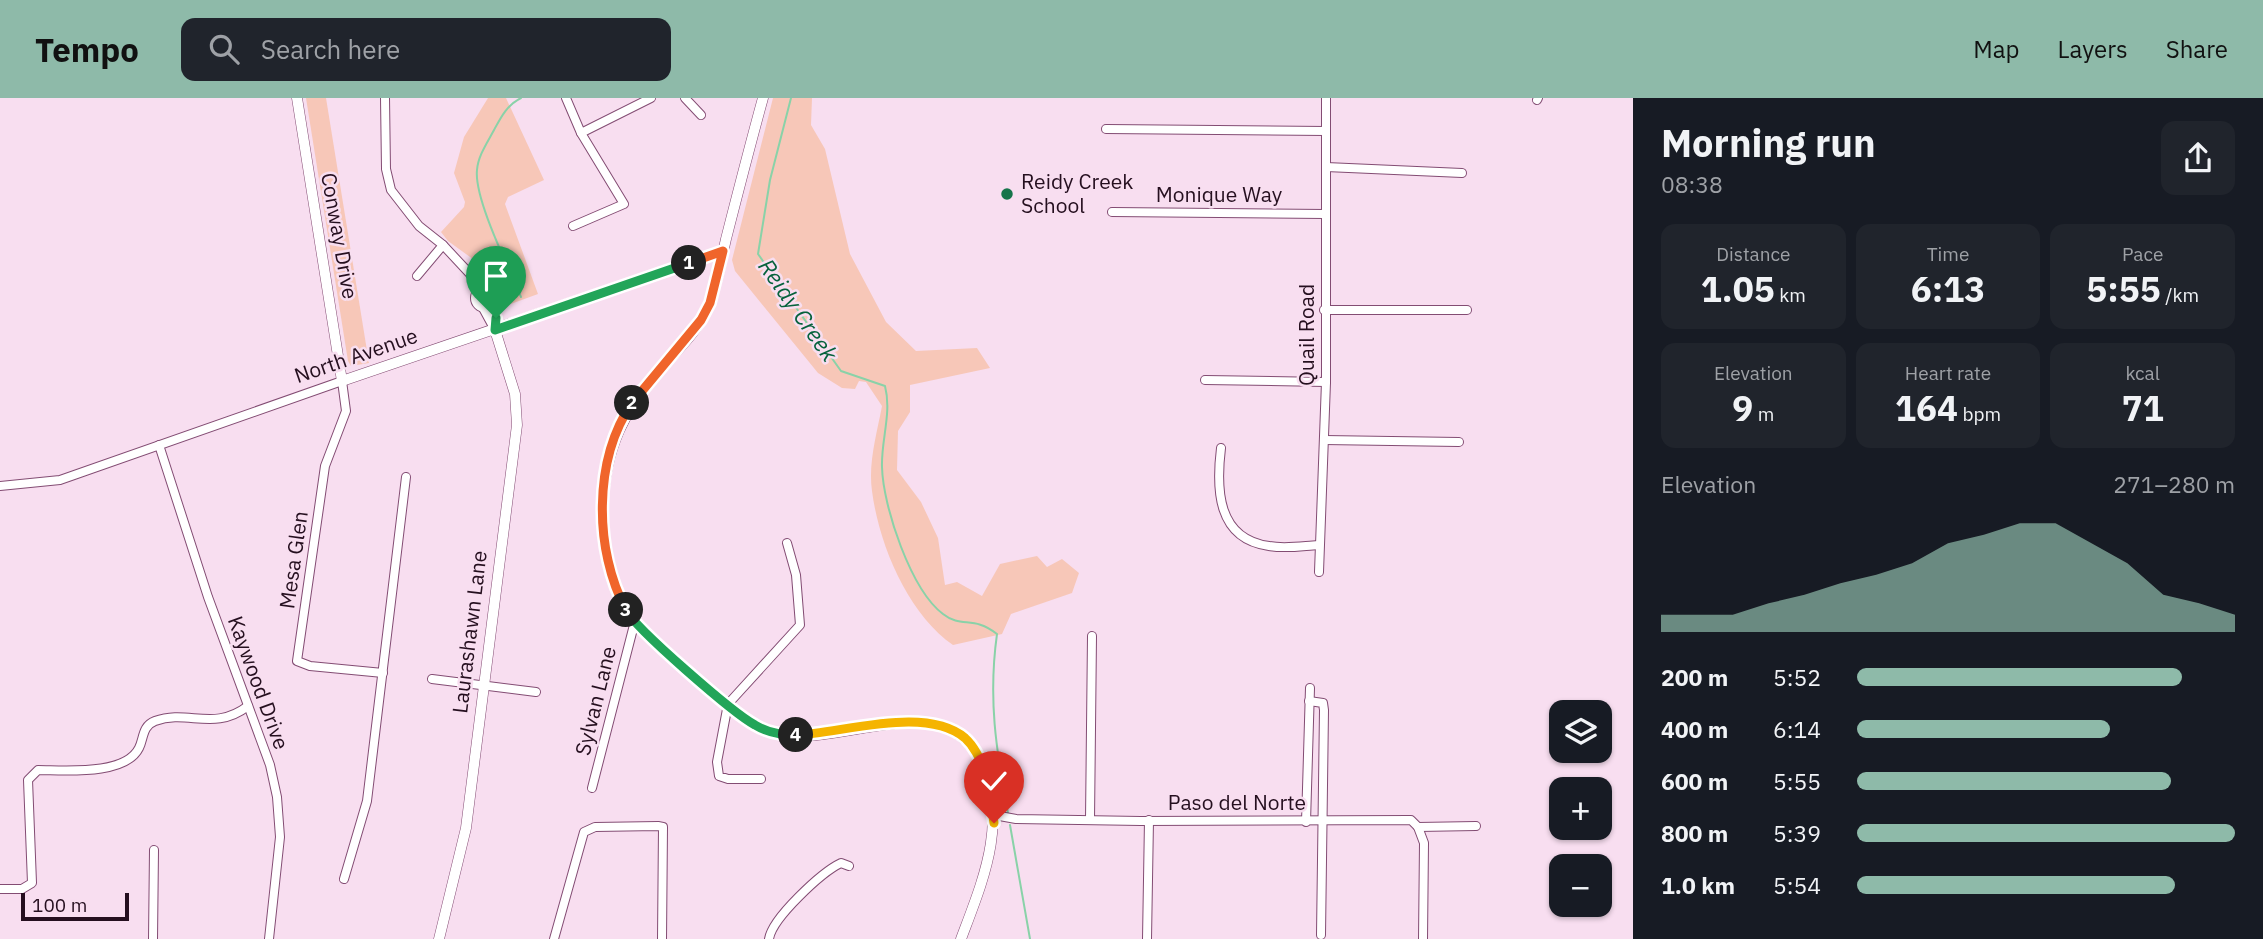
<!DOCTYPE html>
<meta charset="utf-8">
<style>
:root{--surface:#171b24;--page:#20242c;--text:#f1f3f6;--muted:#9ea1a6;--accent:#8ebaa9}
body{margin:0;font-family:"IBM Plex Sans",sans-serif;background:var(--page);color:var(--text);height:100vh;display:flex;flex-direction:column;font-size:26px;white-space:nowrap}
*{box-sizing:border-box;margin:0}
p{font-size:23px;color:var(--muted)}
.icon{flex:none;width:38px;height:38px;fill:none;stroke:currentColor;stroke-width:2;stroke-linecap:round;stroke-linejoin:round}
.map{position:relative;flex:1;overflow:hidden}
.side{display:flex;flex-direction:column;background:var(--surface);width:630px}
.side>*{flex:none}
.fabs{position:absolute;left:1549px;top:602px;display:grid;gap:14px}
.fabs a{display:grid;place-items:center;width:63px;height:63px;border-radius:14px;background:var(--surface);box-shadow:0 2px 5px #0004;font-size:35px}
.scale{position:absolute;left:21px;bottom:18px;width:108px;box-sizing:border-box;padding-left:7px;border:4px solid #250f1f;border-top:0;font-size:19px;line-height:24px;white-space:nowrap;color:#250f1f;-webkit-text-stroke:5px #f8def0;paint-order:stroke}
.pin{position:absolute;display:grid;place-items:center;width:60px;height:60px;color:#fff;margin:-72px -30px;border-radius:50% 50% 50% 0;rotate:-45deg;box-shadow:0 0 7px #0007}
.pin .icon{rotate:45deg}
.km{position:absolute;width:35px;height:35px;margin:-18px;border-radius:50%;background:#222;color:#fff;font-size:19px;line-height:35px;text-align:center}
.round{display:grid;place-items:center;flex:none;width:74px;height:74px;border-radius:14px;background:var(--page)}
.headline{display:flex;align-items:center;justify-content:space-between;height:119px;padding:0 28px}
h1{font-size:38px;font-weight:800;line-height:52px}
.figures{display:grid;grid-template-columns:repeat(3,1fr);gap:10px;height:119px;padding:7px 28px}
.figures div{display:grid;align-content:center;border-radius:14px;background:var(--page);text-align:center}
.figures b{font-size:35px;font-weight:800}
.figures small{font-size:19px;font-weight:400}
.figures p{font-size:19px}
.chart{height:196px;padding:14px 28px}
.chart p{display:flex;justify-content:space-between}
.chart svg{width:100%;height:126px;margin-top:7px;fill:var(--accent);opacity:.7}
ul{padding:0 28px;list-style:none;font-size:23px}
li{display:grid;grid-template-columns:112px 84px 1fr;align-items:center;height:52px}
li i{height:18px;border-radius:9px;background:var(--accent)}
header{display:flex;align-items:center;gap:42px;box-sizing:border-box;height:98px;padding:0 35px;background:var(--accent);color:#111}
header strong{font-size:33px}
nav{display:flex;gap:38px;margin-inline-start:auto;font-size:24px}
.search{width:490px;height:63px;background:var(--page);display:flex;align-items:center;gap:18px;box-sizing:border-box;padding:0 24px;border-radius:14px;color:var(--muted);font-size:26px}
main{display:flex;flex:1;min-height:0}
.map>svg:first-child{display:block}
</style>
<header>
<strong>Tempo</strong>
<div class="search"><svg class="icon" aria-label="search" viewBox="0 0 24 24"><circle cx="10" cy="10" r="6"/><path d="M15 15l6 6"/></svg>Search here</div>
<nav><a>Map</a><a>Layers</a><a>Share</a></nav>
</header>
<main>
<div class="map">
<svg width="1633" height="841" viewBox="0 0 1633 841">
<rect width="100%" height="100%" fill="#f8def0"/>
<g fill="#f7c7b8">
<polygon points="306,0 326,0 369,265 351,268 348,263"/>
<polygon points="488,0 506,0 544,82 508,99 505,106 538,196 500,210 499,193 485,175 488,172 448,143 441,134 464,109 465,104 454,75 464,39"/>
<path d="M773 0H812L811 27 825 51 850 156 886 224 916 253 977 250 990 270 910 287V314L898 333 897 372 921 404 938 440 945 487 957 484 982 498 1000 466 1037 458 1047 469 1062 461 1079 475 1072 495 1011 516 1002 536 953 547C908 516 879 447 872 393 868 365 877 335 882 308L866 284 859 283 855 291 842 290 818 275 735 173 732 162Z"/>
</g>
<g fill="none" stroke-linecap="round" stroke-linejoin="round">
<g stroke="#89d2a8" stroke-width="2">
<path d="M521 0C507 7 501 19 494 32 487 45 478 58 477 72 474 101 509 170 521 199"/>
<path d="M791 0 770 82 758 156 841 273 885 288C892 315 881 342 882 369 883 409 911 492 943 516 962 531 973 517 997 536 988 600 996 652 1008 715"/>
<polyline points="1010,727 1030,841"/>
</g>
<defs>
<g id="minor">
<polyline points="385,0 386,71 391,92 419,128 443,147 471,177 479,181 484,190"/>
<polyline points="566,0 581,35 624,106 573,128"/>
<polyline points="685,0 701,17"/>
<polyline points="1537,2 1538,0"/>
<polyline points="1106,31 1326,33"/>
<polyline points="581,35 651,0"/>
<polyline points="1326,69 1462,75"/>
<polyline points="1112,114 1325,116"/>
<polyline points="417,178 443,147"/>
<circle cx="485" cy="200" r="10"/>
<polyline points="492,206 495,232"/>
<polyline points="483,210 495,232"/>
<polyline points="1324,212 1467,212"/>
<polyline points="1205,282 1326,284"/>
<polyline points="1324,342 1459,344"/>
<polyline points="159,347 208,499 270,667 277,699 280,739 269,841"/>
<path d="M1221 350C1216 391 1217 441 1269 448 1285 451 1302 448 1318 447"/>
<polyline points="0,388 60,382 342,283 346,313 325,368 297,563 310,568 383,575"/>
<polyline points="1319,474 1326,284 1326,0"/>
<polyline points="432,581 536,594"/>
<polyline points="1309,603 1323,605 1324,612 1321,837"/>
<polyline points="761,681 728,681 719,678 717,664 728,606 800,527 796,477 787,445"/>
<polyline points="592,690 635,523"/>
<polyline points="994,717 1016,721 1141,723 1411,722 1418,729 1476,728"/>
<polyline points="1090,722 1092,538"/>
<polyline points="1306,724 1310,590"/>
<polyline points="1418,729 1424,745 1423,841"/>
<polyline points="344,781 367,703 406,379"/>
<path d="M0 791H22L32 785 28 682 38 672C64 672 125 678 139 650 144 640 142 628 155 623 188 611 214 634 248 608"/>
<polyline points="153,841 154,752"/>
<polyline points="554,841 584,734 595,729 658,728 663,729 662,841"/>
<path d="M769 841C772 820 822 774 841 765L849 768"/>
<polyline points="1147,841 1149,722"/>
</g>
<g id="tertiary">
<polyline points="297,0 342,283 723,153"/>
<path d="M763 0C750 47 738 94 726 141 721 163 717 188 708 208 698 233 680 249 663 268 625 309 604 352 603 409 603 443 609 486 627 515 641 536 731 613 754 627 762 631 772 635 781 637 825 642 870 625 914 624 943 624 968 636 980 662 1009 724 983 782 961 841"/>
<polyline points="439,841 466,730 517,327 515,296 495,232"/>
</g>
</defs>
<use href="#minor" stroke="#834c73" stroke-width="10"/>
<use href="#tertiary" stroke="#834c73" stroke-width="11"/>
<use href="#minor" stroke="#fff" stroke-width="8"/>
<use href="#tertiary" stroke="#fff" stroke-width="10"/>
</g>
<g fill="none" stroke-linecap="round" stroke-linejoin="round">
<defs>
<polyline id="split-1" points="496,220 495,232 689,165"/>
<polyline id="split-2" points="632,305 701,222 710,205 723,153 689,165"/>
<path id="split-3" d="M626 512C594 452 593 362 632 305"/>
<path id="split-4" d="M626 512C636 531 733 615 755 627 768 635 781 637 796 637"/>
<path id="split-5" d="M796 637C843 635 926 607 965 640 976 650 981 664 987 677"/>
<polyline id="split-6" points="987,677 994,725"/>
</defs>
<use href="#split-1" stroke="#fff" stroke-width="14"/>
<use href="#split-2" stroke="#fff" stroke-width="14"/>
<use href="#split-3" stroke="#fff" stroke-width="14"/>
<use href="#split-4" stroke="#fff" stroke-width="14"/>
<use href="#split-5" stroke="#fff" stroke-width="14"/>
<use href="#split-6" stroke="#fff" stroke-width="14"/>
<use href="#split-1" stroke="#22a559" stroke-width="9"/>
<use href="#split-2" stroke="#f0652b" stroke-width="9"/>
<use href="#split-3" stroke="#f0652b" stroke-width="9"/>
<use href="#split-4" stroke="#22a559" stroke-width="9"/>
<use href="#split-5" stroke="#f5b400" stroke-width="9"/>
<use href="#split-6" stroke="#f5b400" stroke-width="9"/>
</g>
<circle fill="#16744a" stroke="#f8def0" stroke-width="2.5" cx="1007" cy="96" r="7"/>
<g text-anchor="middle" stroke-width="5" stroke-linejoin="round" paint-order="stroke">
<g font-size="21" fill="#250f1f" stroke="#f8def0" text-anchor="start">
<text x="1021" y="91">Reidy Creek<tspan x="1021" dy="24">School</tspan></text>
</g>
<g font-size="21" fill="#250f1f" stroke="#f8def0">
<text x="1219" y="104">Monique Way</text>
<text transform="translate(339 138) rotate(80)" y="7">Conway Drive</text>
<text transform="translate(1307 237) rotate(-90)" y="7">Quail Road</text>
<text transform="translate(356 258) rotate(-19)" y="7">North Avenue</text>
<text transform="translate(294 462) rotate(-82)" y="7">Mesa Glen</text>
<text transform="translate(470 534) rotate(-83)" y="7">Laurashawn Lane</text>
<text transform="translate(258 585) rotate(70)" y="7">Kaywood Drive</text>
<text transform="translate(596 603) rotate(-76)" y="7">Sylvan Lane</text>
<text x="1237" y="712">Paso del Norte</text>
</g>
<g font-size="23" font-style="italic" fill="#06623c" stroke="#f8def0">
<text transform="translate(798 212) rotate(55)" y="8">Reidy Creek</text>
</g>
</g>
</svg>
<div class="fabs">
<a><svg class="icon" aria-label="layers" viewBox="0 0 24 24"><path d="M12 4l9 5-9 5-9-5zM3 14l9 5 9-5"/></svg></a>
<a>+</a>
<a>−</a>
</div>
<div class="scale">100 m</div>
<div class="pin" style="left:496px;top:220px;background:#1e9e55"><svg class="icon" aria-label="arrive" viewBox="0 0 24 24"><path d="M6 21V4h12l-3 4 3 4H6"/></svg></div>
<div class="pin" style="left:994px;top:725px;background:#d93025"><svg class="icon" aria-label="check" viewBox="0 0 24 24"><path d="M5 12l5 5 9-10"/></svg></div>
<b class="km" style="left:689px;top:165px">1</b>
<b class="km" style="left:632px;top:305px">2</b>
<b class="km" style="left:626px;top:512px">3</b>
<b class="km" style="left:796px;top:637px">4</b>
</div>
<section class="side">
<div class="headline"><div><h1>Morning run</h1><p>08:38</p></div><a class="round"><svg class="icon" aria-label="share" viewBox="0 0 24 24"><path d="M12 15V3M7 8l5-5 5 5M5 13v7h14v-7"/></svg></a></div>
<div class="figures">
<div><p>Distance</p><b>1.05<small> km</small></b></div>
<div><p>Time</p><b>6:13</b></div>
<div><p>Pace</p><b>5:55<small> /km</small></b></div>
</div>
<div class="figures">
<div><p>Elevation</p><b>9<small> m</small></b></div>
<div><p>Heart rate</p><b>164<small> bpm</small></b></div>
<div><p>kcal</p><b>71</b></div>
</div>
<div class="chart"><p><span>Elevation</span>271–280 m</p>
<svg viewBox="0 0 160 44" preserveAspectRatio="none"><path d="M0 44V38L10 38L20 38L30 34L40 31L50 27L60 24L70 20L80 13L90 10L100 6L110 6L120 13L130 20L140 31L150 34L160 38V44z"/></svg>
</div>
<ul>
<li><b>200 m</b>5:52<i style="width:86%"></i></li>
<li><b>400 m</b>6:14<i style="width:67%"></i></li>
<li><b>600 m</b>5:55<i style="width:83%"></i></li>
<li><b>800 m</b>5:39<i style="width:100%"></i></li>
<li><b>1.0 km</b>5:54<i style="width:84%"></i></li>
</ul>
</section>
</main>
